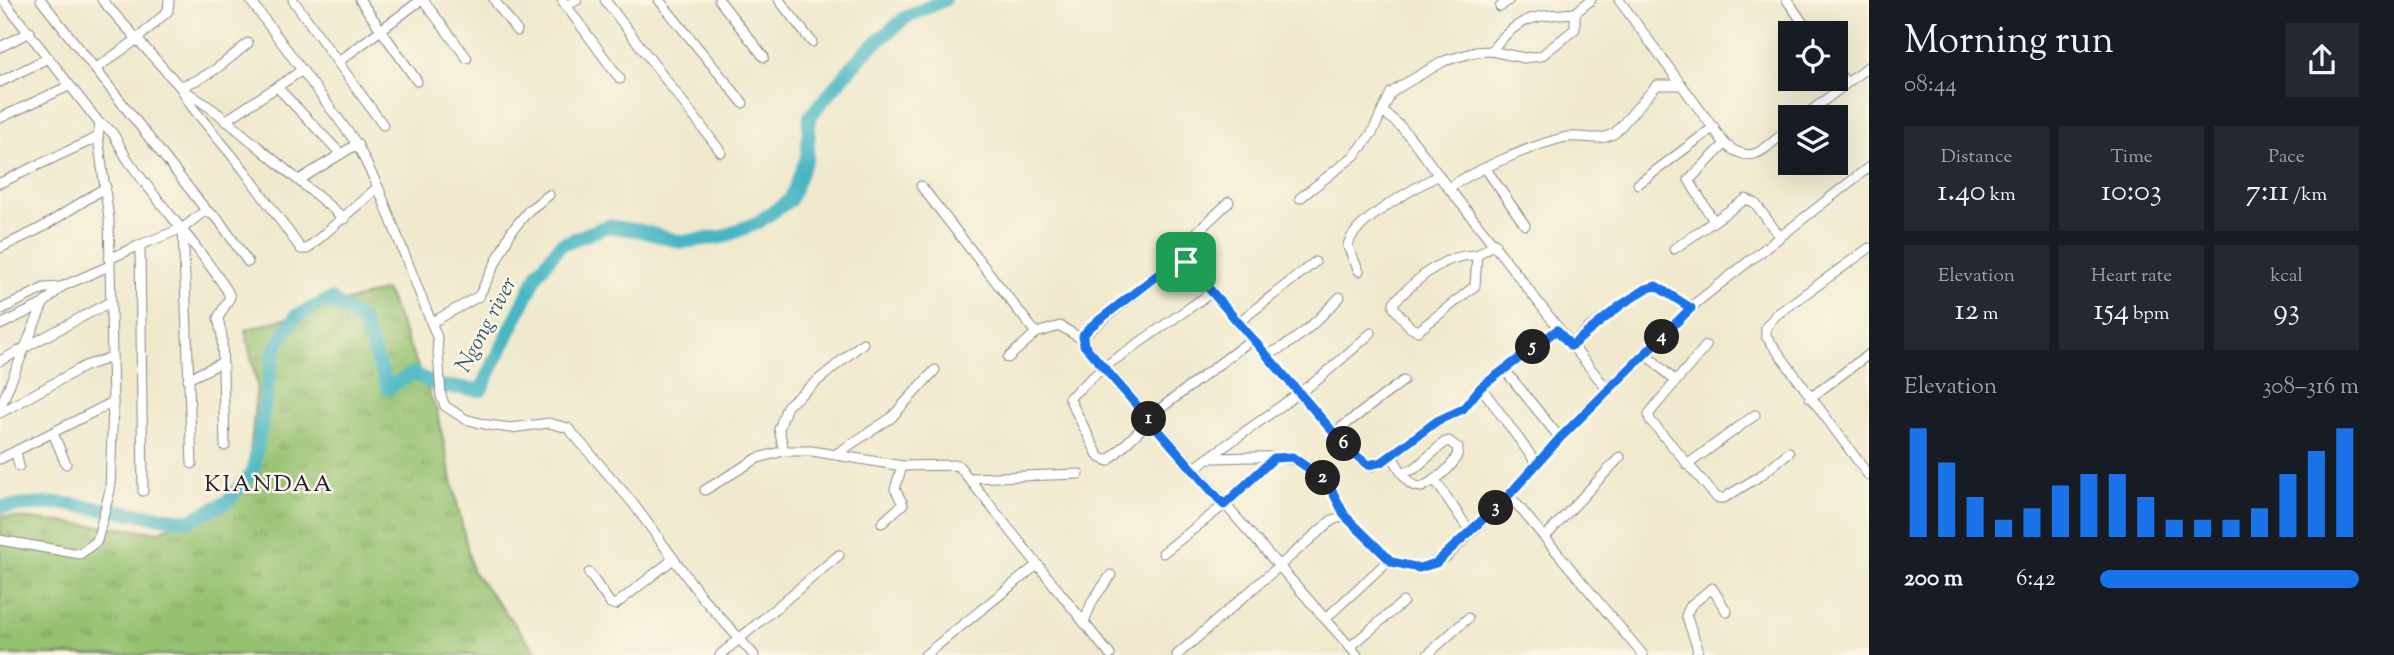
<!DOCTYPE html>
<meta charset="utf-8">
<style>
:root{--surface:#171b24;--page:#242831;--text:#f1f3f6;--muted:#9ea1a6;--accent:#1a73e8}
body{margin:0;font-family:"Sorts Mill Goudy",serif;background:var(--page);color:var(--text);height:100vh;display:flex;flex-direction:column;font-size:26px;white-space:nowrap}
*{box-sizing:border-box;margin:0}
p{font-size:23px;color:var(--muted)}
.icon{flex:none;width:38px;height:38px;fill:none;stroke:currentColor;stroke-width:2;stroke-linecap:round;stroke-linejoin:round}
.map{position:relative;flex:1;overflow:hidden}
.side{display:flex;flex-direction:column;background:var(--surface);width:525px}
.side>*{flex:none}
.fabs{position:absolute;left:1778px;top:21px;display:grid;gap:14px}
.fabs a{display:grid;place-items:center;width:70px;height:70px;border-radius:0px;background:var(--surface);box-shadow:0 7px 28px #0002;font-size:35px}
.pin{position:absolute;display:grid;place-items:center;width:60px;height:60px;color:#fff;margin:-30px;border-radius:14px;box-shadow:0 4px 10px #0006}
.km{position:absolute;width:35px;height:35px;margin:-18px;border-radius:50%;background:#222;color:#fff;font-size:19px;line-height:35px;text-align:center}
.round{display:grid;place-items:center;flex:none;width:74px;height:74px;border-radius:0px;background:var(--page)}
.head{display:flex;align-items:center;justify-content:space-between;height:119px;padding:0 35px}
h1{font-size:38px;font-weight:600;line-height:52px}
.figures{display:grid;grid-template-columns:repeat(3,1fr);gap:10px;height:119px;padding:7px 35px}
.figures div{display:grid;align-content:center;border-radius:0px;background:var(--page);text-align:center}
.figures b{font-size:30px;font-weight:600}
.figures small{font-size:19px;font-weight:400}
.figures p{font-size:19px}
.chart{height:196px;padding:14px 35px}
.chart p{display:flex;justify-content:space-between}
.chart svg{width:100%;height:126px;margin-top:7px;stroke:var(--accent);stroke-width:6}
ul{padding:0 35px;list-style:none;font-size:23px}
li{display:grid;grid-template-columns:112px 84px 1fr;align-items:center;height:52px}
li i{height:18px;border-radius:9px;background:var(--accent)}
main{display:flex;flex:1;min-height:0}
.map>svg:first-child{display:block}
</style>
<main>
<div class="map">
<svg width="1869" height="655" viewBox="0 0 1869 655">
<defs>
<pattern id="grass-tufts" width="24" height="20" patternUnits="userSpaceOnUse" patternTransform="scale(1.75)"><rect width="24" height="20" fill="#95c16f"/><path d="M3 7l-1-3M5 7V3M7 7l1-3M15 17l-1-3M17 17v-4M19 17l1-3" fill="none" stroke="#799c5c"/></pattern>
</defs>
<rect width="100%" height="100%" fill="#fcf5e5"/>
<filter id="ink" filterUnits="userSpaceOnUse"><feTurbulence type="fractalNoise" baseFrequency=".0143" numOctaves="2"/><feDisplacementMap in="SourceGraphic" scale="14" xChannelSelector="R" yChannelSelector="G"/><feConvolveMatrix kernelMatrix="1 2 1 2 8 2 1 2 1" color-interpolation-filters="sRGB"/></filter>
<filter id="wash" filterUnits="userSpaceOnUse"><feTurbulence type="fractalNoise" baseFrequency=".00686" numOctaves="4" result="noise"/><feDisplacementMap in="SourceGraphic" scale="28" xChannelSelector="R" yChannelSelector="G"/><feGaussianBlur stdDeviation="1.57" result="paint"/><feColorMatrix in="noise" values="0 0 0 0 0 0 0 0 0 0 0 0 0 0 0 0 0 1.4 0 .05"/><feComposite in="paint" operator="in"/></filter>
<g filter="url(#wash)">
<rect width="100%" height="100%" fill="#f0e9cd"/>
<polygon fill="url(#grass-tufts)" stroke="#5c7255" stroke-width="2" points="386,290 437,412 472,570 539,655 0,655 0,516 158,532 246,491 257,385 245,330"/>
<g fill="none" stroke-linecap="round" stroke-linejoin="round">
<polyline stroke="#47b6c2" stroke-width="14" points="0,507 60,503 188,521 227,502 253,472 274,350 296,316 331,299 362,321 388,388 413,373 438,386 481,390 538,273 560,245 607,226 642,231 681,242 722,237 757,223 790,200 807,157 810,116 862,55 905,18 944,0"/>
</g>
</g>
<g filter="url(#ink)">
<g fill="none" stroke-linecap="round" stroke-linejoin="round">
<defs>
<g id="street">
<path d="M3 0 100 124C113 127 119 146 126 157 158 204 198 244 228 292L230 297 218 318 222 336 225 446"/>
<polyline points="41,0 206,210 218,219 248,262"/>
<polyline points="102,0 181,88 192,107 244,170 301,249 307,249 378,187"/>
<polyline points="250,0 357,144 378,187 437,337 441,396 445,406 465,419 488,425 511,428 549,423 568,428 632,502 701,596 754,655"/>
<polyline points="293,0 383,125"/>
<polyline points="360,0 417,81"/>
<polyline points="423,0 467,58"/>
<polyline points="494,0 517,31"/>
<polyline points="562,0 620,79"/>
<polyline points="605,0 721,152"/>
<polyline points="659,0 743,103"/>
<polyline points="719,0 764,57"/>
<polyline points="779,0 812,42"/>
<path d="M1619 0 1725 144C1754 168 1765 147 1790 128"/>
<polyline points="1787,0 1810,33"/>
<polyline points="566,6 577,0"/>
<polyline points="1500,7 1509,0"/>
<polyline points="0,47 30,32"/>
<path d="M1491 51C1519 16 1533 16 1575 13"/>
<polyline points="338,62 421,0"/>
<polyline points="95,69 136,40 168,11 169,0"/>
<polyline points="1836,69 1846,83"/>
<polyline points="0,82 48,58"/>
<path d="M180 86C207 79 227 61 248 43"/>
<polyline points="277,87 341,154"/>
<polyline points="181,88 215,111 345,219"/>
<path d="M1383 112C1411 131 1428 163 1449 189 1504 255 1553 324 1608 390"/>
<polyline points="1803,117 1869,66"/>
<polyline points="0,118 69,86"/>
<polyline points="225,121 301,71"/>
<polyline points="1486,169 1525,225"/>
<polyline points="299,180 357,144"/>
<polyline points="0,183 98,137"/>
<polyline points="1638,184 1714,127"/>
<polyline points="921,186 1036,333 1060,326 1082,339"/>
<path d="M1449 188C1472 171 1534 145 1562 138 1581 133 1596 144 1615 133L1657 85H1682"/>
<polyline points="1300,198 1355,155 1372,133 1391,93 1401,86 1444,61 1475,52 1491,51 1524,58 1541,56 1575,29 1575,13 1591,0"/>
<polyline points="1713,220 1689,180 1725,144"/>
<polyline points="183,228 192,464"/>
<polyline points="0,248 41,228 106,187"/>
<polyline points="1869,248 1776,315 1766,327 1766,336 1869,476"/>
<polyline points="1674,249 1746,199 1755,203 1780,237"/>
<path d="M1477 255 1475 286 1418 331 1411 328 1394 308V302C1418 279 1442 254 1477 255Z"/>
<polyline points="1477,255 1495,243"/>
<polyline points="109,259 140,245"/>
<polyline points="1181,261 1178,250 1229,202"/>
<path d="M1359 271 1348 247C1348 224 1418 186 1439 175"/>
<polyline points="1209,287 1208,295 1104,367 1069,398 1099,457 1108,461 1140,430 1148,418 1252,339"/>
<polyline points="0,310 44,288 61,287"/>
<polyline points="1239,322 1315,262"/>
<polyline points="431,323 479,296 511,232 529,210 549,195"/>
<polyline points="0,325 43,304 61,287 109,266"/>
<polyline points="1571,346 1589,328 1645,289 1656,286 1691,308"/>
<polyline points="1706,346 1655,406 1649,414 1650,420 1717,498 1724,498 1760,476 1789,452"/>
<polyline points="1645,353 1674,380"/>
<path d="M1266 355C1294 345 1319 319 1340 297"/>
<polyline points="1008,358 1036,333"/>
<polyline points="0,361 110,302"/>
<polyline points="1504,369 1560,438"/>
<polyline points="188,379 221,363"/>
<polyline points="1481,387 1537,464"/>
<polyline points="1810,398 1869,354"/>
<polyline points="0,408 43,304"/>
<polyline points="0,413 85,366 112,357"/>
<polyline points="53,433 66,464"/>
<polyline points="1334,433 1403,381"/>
<polyline points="16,451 19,466"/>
<polyline points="784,451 779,429 787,406 863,343"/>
<polyline points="836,454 891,418 935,370"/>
<path d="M1392 456 1402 473C1408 482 1411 487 1422 487 1435 481 1459 464 1458 448L1449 441 1445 442 1414 469 1402 473"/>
<path d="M1208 458C1275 459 1315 441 1345 516"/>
<polyline points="0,459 113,402"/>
<polyline points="1687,465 1755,415"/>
<polyline points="1193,469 1320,378 1371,333"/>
<polyline points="969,478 1079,474"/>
<polyline points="1435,480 1471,533"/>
<polyline points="705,490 758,458 784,451 812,451 902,466 958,465 1110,655"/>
<polyline points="143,491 140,245 183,228 206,210"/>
<polyline points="1509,495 1643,655"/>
<polyline points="882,523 903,504 895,489 902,466"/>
<polyline points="1545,537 1620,457"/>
<polyline points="0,540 80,554 97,541 110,490 113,402 109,219 98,137 100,124"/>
<polyline points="1163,553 1224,505 1273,459"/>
<polyline points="589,573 610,603 615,605 672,560"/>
<polyline points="1325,619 1389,560"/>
<polyline points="1084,622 1093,600 1111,575"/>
<polyline points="1350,647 1403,602"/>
<polyline points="720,655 839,555"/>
<polyline points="925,655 1037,565"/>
<polyline points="1177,655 1332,520 1345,516 1392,562 1419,568 1446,557 1509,495 1560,438 1697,302 1869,167"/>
<polyline points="1357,655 1085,345 1083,336 1174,262 1186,262 1347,448 1364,463 1373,466 1392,456 1437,421 1463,409 1481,387 1557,330"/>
<polyline points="1427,655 1468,618"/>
<polyline points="1696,655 1698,649 1686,615 1691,605 1712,588 1727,612"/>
</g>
</defs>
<use href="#street" stroke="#898684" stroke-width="11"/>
<use href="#street" stroke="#fff" stroke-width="9"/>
</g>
</g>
<g fill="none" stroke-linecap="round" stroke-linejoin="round" filter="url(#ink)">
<defs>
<polygon id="route" points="1181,261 1186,262 1347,448 1368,465 1382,462 1437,421 1463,409 1481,387 1557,330 1571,346 1621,305 1646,289 1656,286 1691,308 1560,438 1509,495 1436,563 1419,568 1392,562 1345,516 1327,481 1292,457 1274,458 1224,505 1084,345 1083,336 1089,328 1174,262"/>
</defs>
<use href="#route" stroke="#fff" stroke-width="14"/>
<use href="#route" stroke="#1a73e8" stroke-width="9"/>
</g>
<g text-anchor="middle" stroke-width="5" stroke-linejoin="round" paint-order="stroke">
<g font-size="23" font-style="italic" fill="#315d71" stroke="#fcf5e5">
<text transform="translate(485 324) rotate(-62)" y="8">Ngong river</text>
</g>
<g font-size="23" letter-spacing="2" fill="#22223b" stroke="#fcf5e5">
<text x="269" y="491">KIANDAA</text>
</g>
</g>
</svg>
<div class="fabs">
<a><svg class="icon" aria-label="locate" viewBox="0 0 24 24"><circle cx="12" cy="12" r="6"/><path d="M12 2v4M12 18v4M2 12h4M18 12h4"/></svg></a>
<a><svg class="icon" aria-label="layers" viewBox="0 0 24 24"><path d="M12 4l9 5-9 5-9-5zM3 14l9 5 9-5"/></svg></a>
</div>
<div class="pin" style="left:1186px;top:262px;background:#1e9e55"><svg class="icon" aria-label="arrive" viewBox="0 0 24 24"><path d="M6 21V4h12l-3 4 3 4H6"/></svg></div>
<b class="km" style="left:1149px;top:419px">1</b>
<b class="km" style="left:1323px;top:478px">2</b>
<b class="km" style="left:1496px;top:508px">3</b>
<b class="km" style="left:1662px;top:337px">4</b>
<b class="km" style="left:1533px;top:347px">5</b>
<b class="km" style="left:1344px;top:444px">6</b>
</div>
<section class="side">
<div class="head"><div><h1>Morning run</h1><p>08:44</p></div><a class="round"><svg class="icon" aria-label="share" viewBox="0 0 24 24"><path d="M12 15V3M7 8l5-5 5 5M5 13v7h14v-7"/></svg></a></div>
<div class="figures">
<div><p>Distance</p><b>1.40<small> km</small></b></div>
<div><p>Time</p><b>10:03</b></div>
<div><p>Pace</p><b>7:11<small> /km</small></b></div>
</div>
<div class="figures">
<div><p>Elevation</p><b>12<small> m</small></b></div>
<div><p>Heart rate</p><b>154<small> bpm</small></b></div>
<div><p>kcal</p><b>93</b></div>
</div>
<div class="chart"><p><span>Elevation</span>308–316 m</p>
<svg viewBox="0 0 160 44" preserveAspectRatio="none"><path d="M5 44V6M15 44V18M25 44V30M35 44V38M45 44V34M55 44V26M65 44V22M75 44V22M85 44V30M95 44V38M105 44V38M115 44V38M125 44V34M135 44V22M145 44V14M155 44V6"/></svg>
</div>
<ul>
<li><b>200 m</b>6:42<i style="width:100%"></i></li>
</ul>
</section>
</main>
